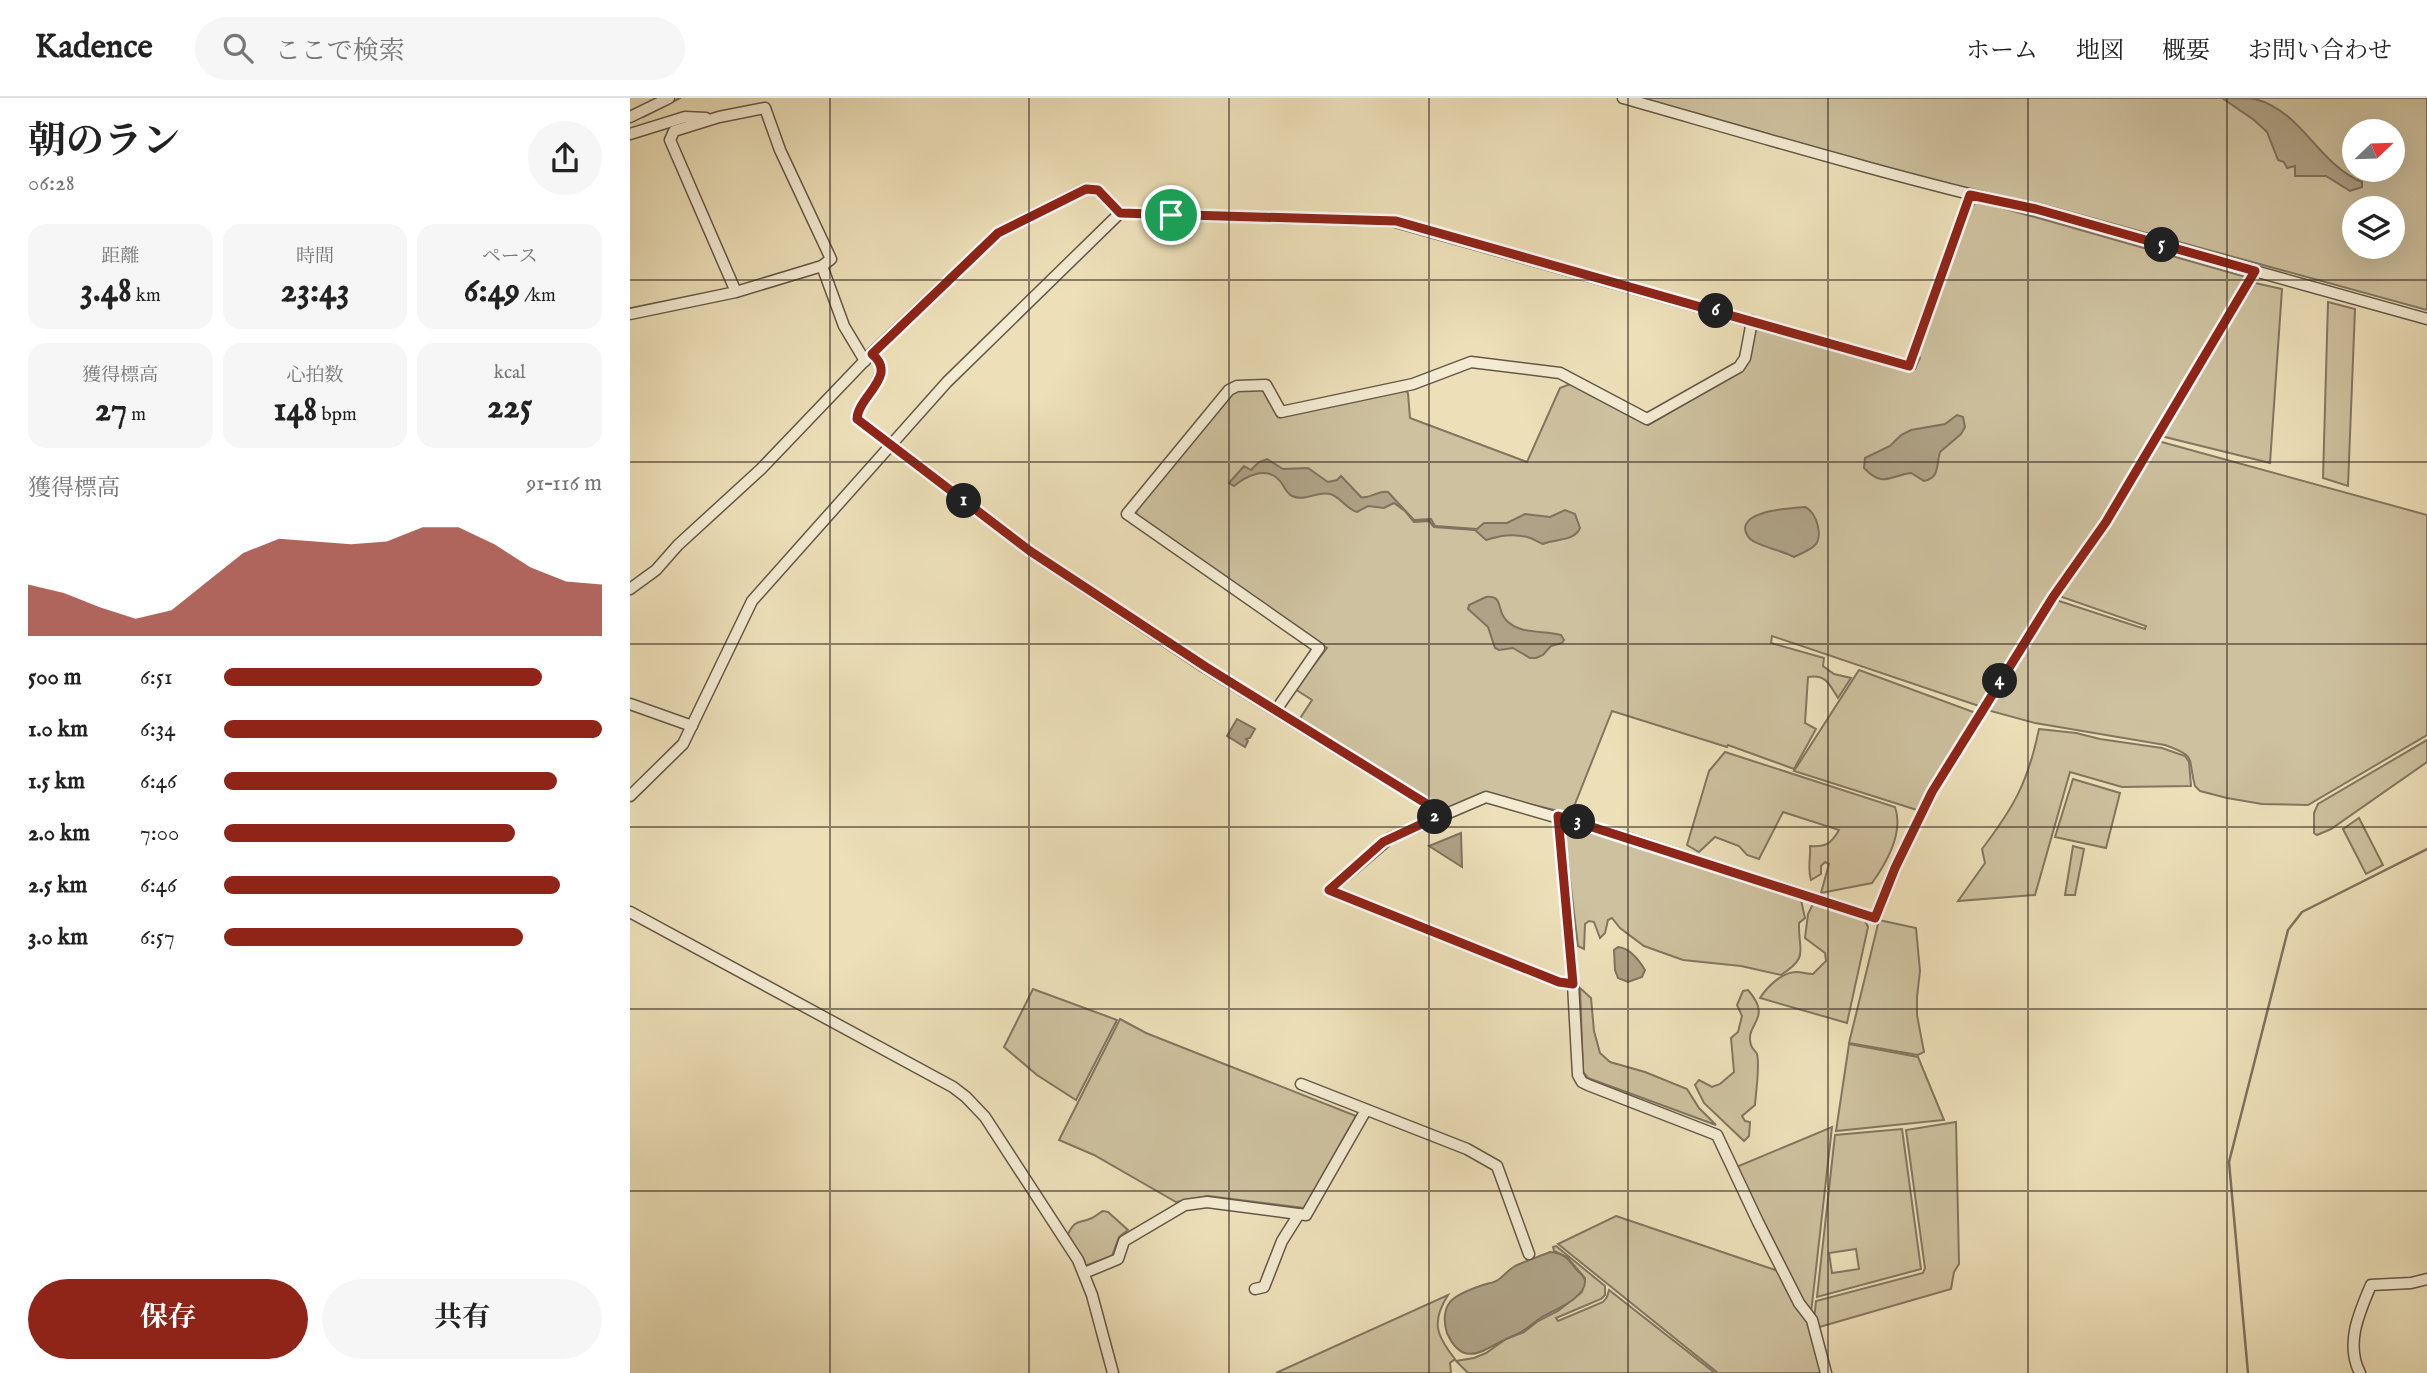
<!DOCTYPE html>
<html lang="ja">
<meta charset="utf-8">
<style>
:root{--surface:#fff;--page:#f6f6f6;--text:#222;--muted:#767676;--line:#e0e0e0;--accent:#8f2418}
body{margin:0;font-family:"IM FELL English","Noto Serif JP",serif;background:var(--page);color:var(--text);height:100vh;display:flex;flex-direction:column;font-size:26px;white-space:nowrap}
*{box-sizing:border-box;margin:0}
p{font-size:23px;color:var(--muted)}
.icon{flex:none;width:38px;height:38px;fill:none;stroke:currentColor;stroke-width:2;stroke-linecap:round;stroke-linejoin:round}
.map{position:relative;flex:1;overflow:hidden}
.side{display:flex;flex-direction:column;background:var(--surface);width:630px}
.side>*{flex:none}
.needle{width:46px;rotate:67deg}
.fabs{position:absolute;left:1712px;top:21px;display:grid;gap:14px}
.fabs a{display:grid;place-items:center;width:63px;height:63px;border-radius:50%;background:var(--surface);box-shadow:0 7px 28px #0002;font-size:35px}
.pin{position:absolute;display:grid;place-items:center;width:60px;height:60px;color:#fff;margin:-30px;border:4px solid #fff;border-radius:50%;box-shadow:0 2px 7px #0007}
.km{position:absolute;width:35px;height:35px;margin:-18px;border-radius:50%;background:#222;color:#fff;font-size:19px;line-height:35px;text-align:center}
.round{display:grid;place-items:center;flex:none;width:74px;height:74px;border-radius:37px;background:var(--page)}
.head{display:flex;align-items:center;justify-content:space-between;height:119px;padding:0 28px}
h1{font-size:38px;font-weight:700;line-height:52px}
.figures{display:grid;grid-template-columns:repeat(3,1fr);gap:10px;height:119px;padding:7px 28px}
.figures div{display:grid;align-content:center;border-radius:18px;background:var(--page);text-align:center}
.figures b{font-size:35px;font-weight:700}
.figures small{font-size:19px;font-weight:400}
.figures p{font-size:19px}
.chart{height:196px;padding:14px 28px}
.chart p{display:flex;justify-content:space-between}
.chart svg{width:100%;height:126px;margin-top:7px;fill:var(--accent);opacity:.7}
.action{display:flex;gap:14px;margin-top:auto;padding:14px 28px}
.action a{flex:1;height:80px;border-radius:42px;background:var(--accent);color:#fff;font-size:28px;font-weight:700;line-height:80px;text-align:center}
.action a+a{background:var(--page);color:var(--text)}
ul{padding:0 28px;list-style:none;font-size:23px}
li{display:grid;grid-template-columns:112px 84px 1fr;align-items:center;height:52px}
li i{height:18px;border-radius:9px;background:var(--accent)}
header{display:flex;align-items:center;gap:42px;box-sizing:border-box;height:98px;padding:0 35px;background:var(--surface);border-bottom:2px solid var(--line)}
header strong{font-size:33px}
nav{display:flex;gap:38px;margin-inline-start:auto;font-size:24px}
.search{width:490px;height:63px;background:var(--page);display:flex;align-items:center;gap:18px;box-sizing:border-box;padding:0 24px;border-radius:38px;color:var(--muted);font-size:26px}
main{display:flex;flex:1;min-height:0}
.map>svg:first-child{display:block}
</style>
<header>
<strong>Kadence</strong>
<div class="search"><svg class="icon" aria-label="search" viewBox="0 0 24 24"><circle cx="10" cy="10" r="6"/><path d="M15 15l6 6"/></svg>ここで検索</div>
<nav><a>ホーム</a><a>地図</a><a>概要</a><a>お問い合わせ</a></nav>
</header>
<main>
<section class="side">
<div class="head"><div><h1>朝のラン</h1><p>06:28</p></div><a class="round"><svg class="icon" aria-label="share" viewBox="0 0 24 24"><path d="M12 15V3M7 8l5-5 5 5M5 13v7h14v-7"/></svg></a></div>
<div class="figures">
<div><p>距離</p><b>3.48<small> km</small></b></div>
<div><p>時間</p><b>23:43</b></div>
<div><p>ペース</p><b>6:49<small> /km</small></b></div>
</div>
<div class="figures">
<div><p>獲得標高</p><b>27<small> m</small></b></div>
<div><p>心拍数</p><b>148<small> bpm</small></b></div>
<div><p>kcal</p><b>225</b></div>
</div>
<div class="chart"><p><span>獲得標高</span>91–116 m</p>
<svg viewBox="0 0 160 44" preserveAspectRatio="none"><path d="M0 44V26L10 29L20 34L30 38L40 35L50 25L60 15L70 10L80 11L90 12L100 11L110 6L120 6L130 12L140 20L150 25L160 26V44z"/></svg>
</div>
<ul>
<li><b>500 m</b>6:51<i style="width:84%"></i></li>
<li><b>1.0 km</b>6:34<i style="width:100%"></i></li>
<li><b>1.5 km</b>6:46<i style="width:88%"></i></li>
<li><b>2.0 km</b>7:00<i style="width:77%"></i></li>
<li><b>2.5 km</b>6:46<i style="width:89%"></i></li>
<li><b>3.0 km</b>6:57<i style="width:79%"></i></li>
</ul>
<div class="action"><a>保存</a><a>共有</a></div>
</section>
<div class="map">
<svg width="1797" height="1275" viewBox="0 0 1797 1275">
<rect width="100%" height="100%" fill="#ede0b9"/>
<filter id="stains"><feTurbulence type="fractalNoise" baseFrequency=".00286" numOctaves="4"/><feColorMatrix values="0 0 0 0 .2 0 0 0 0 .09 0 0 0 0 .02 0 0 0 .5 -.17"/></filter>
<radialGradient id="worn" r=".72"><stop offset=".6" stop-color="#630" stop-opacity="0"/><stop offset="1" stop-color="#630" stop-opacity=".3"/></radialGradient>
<g fill="#cec19f" stroke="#827660" stroke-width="2" fill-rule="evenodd">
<path d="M1008 0H1797V212L1407 105 1349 95ZM1724 33H1762V72H1724ZM1724 110H1762V149H1724Z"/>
<path d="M1348 103 1616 179 1473 421 1349 608 1142 538 1141 545 1194 560 1193 568 1204 576 1221 580 1208 600C1199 586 1196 576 1178 579L1175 625 1186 631 1164 671 1098 647 1097 649 982 613 941 716 857 696 813 712 669 622 682 602 665 591 697 550 507 418 506 412 602 295 608 292 632 290 636 293 648 319 774 292 778 295 780 320 897 364 930 290 940 286 1018 327 1114 271 1119 263 1126 229 1285 271 1290 260 1287 256 1341 109Z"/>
<polygon points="1625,185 1652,191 1640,365 1531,338"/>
<polygon points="1698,204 1725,211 1718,388 1693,380"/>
<path d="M1528 343 1797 417V637L1678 707 1632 706 1597 700 1570 693 1565 688C1557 659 1568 659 1535 647L1405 625 1357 612 1426 502 1515 531 1516 528 1429 498Z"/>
<polygon points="1229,572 1346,615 1287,712 1164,673"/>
<path d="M1409 631 1446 635 1470 641 1532 650 1555 658 1559 664 1561 688 1492 689 1440 674 1405 797 1328 803 1355 765 1352 751C1384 709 1398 684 1409 631Z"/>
<polygon points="1797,642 1797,664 1701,731 1687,737 1684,735 1684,715 1688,706"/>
<path d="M1095 654 1265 709C1274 734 1257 764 1242 785L1191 795 1199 766 1195 764 1191 768V776L1181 782C1177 770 1181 760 1180 748 1196 749 1201 746 1209 732L1153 714 1129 761 1117 757 1109 748 1085 739 1069 754 1057 747 1079 673Z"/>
<polygon points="1443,681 1490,695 1476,750 1425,739"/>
<polygon points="1729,720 1753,767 1736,776 1713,731"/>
<path d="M940 727 1171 802 1175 820 1169 825C1168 854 1180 858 1151 877L1111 868 1053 862 1014 848 990 830 982 820 978 822 975 835 970 840 964 824 959 823 955 826 954 851 948 848 934 732Z"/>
<polygon points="1443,748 1454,751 1445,797 1435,797"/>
<path d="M1184 804 1234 821 1238 829 1217 925 1130 900C1137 889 1152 874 1166 874 1172 874 1177 876 1183 876L1196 863 1195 855 1175 840 1178 816Z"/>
<polygon points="1249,822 1286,830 1290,873 1287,899 1287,917 1294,954 1288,957 1219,945"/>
<polygon points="950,890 961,900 964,933 970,955 980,964 1015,974 1057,991 1069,1010 1086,1027 958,980 953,974"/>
<polygon points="403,891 487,922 446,1002 407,977 374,949"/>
<path d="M1118 892C1144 922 1114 925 1121 947 1122 951 1126 953 1127 956 1130 968 1126 993 1125 1007L1112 1018 1115 1023 1120 1024 1119 1038 1114 1043 1074 1005 1065 987 1069 982 1082 989 1090 986 1104 974 1101 940 1108 934 1112 918 1107 907 1113 893Z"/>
<polygon points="490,921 516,935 726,1018 674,1110 578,1098 546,1104 464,1057 429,1042"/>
<polygon points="1219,946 1288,959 1314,1022 1206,1033"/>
<polygon points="1326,1024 1329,1166 1324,1174 1321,1191 1186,1230 1184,1222 1186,1203 1293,1175 1295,1170 1276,1032"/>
<polygon points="1202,1029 1181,1215 1172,1205 1104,1070"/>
<path d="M1272 1031 1291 1171 1187 1199 1205 1037ZM1226 1151 1229 1171 1202 1175 1199 1155Z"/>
<path d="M473 1113 478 1114 498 1132 489 1139 482 1158 455 1168 438 1136C446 1120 449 1126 462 1120 466 1118 469 1115 473 1113Z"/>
<polygon points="986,1118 1151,1174 1180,1223 1194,1275 1088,1275 928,1146"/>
<polygon points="926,1148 975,1188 975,1197 971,1201 926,1220 928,1223 973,1204 977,1199 979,1192 1085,1275 838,1275 826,1263 844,1260 856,1255 876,1241 894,1234 908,1223 928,1213 952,1194 955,1180 937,1159 924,1153 923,1149"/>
<path d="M818 1197C801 1224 806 1237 825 1261L820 1265 821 1275H646Z"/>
</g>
<g fill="#afa286" stroke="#7f725e" stroke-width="2">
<path d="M1592 0C1602 0 1615 0 1625 1 1672 13 1689 67 1732 84V89L1720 93 1696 78H1665V68L1657 70 1654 64 1648 62 1637 34 1624 22Z"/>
<path d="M1327 317 1333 319 1335 329 1331 336 1310 354C1306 367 1310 380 1294 383L1281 375C1259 378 1253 390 1234 370L1235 360 1260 348 1271 337 1281 332 1315 326Z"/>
<path d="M637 361 653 371 678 370 698 384 707 382 711 378 731 399C741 401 747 392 758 394L784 422 801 421 805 428 847 431 854 425H877L895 416 920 419 935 412 945 416 950 430C944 444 926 440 913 446 907 444 903 440 897 439 882 435 870 438 856 442L845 432 804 429 799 423 784 424 775 413 764 405 754 410 738 408 727 414C716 411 711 399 700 396 687 393 675 404 662 398 655 394 654 386 648 381 635 368 615 379 604 388L599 385 614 368 621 372 629 364Z"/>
<path d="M1175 409C1187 414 1194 440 1184 448 1180 452 1170 456 1164 459 1151 452 1135 450 1123 443 1119 441 1115 435 1115 430 1117 412 1161 410 1175 409Z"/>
<path d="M856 499C874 497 866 512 876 522 890 537 913 532 931 537L934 542 932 545 921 548 913 557 906 560H900L883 550 869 552 865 550 858 529 838 511 839 507Z"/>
<polygon points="607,621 625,631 620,640 616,641 618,643 615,649 597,638"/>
<polygon points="831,735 832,769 799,748"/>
<path d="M988 849C1000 850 1009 862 1015 872L1012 879 998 884 988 880 985 872 984 852Z"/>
<path d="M920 1154C933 1155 938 1160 945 1170 949 1175 954 1177 955 1183 956 1200 924 1212 912 1219 902 1225 896 1233 885 1237 858 1247 835 1275 817 1235 814 1226 813 1213 820 1204 826 1197 844 1190 853 1187 858 1185 864 1185 868 1182 874 1178 878 1172 885 1168 896 1163 908 1159 920 1154Z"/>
</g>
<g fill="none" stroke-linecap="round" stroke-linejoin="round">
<g stroke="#7f725e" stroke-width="2.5">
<polyline points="13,19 50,0"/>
<polyline points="1618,1275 1599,1064 1658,832 1672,814 1797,751"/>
</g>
<defs>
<g id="minor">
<path d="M993 0C1130 39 1267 80 1406 112L1797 221"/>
<polyline points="0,19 39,0"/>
<polyline points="0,36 55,19 76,20"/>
<polyline points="192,168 214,228 235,263"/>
<polyline points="0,216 106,194 192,168 201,161 150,52 135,10 89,19 44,33 40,42 106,194"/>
<path d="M242 255C268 277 228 299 227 321L400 453 576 570 813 716"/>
<polyline points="0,491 26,472 48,447 131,371 242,255 368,135 455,91 468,92 490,115 762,123 1279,268 1340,97"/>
<polyline points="0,606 62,628"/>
<polyline points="646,612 689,550 497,416 599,292 607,288 636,287 651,314 783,286 841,264 930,275 1017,321 1109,269 1115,260 1122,223"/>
<polyline points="0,698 53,646 122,503 317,284 490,115"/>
<polyline points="928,718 943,886 948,977 952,984 958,987 1087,1037 1128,1124 1169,1205 1182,1222 1196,1275"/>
<polyline points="0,814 323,989 336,999 355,1019 448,1162 462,1197 483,1275"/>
<polyline points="943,886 929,884 699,792 760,740 856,699 995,739 1245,820 1265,770 1302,694 1423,499 1476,424 1625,173"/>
<polyline points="671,986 837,1051 867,1068 899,1156"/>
<polyline points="454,1175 488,1161 494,1143 555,1107 577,1104 676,1117 736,1012"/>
<polyline points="625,1191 634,1189 652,1143 669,1116"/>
<path d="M1730 1275C1715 1246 1729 1215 1741 1187L1781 1185 1797 1181"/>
</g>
</defs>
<use href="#minor" stroke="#645848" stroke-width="13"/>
<use href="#minor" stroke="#f3ebd2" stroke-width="10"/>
</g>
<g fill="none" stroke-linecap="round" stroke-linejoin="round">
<defs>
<path id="route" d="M456 91 468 92 490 115 766 123 1279 268 1340 97 1406 111 1625 173 1476 424 1423 499 1302 694 1265 770 1245 820 928 718 943 886 929 884 699 792 753 744 813 716 576 569 400 453 227 321C228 298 269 278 242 256L368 135Z"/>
</defs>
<use href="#route" stroke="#fff" stroke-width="14"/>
<use href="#route" stroke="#8f2418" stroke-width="9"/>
</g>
<path fill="none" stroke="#372a22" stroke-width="2" stroke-opacity="0.55" d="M200 0V1275M399 0V1275M599 0V1275M799 0V1275M998 0V1275M1198 0V1275M1398 0V1275M1597 0V1275M0 182H1797M0 364H1797M0 546H1797M0 729H1797M0 911H1797M0 1093H1797"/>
<rect width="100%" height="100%" filter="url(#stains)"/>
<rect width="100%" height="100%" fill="url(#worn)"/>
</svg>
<div class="fabs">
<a><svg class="needle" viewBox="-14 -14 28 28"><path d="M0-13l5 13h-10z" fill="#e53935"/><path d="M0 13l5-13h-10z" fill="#767676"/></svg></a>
<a><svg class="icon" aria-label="layers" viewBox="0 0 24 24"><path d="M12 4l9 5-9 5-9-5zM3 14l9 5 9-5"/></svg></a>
</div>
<div class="pin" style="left:541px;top:117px;background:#1e9e55"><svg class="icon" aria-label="arrive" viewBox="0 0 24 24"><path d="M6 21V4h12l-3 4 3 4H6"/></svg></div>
<b class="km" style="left:334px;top:403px">1</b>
<b class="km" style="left:805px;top:719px">2</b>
<b class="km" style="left:948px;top:724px">3</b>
<b class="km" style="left:1370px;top:583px">4</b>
<b class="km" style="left:1532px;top:147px">5</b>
<b class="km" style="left:1086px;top:213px">6</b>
</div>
</main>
